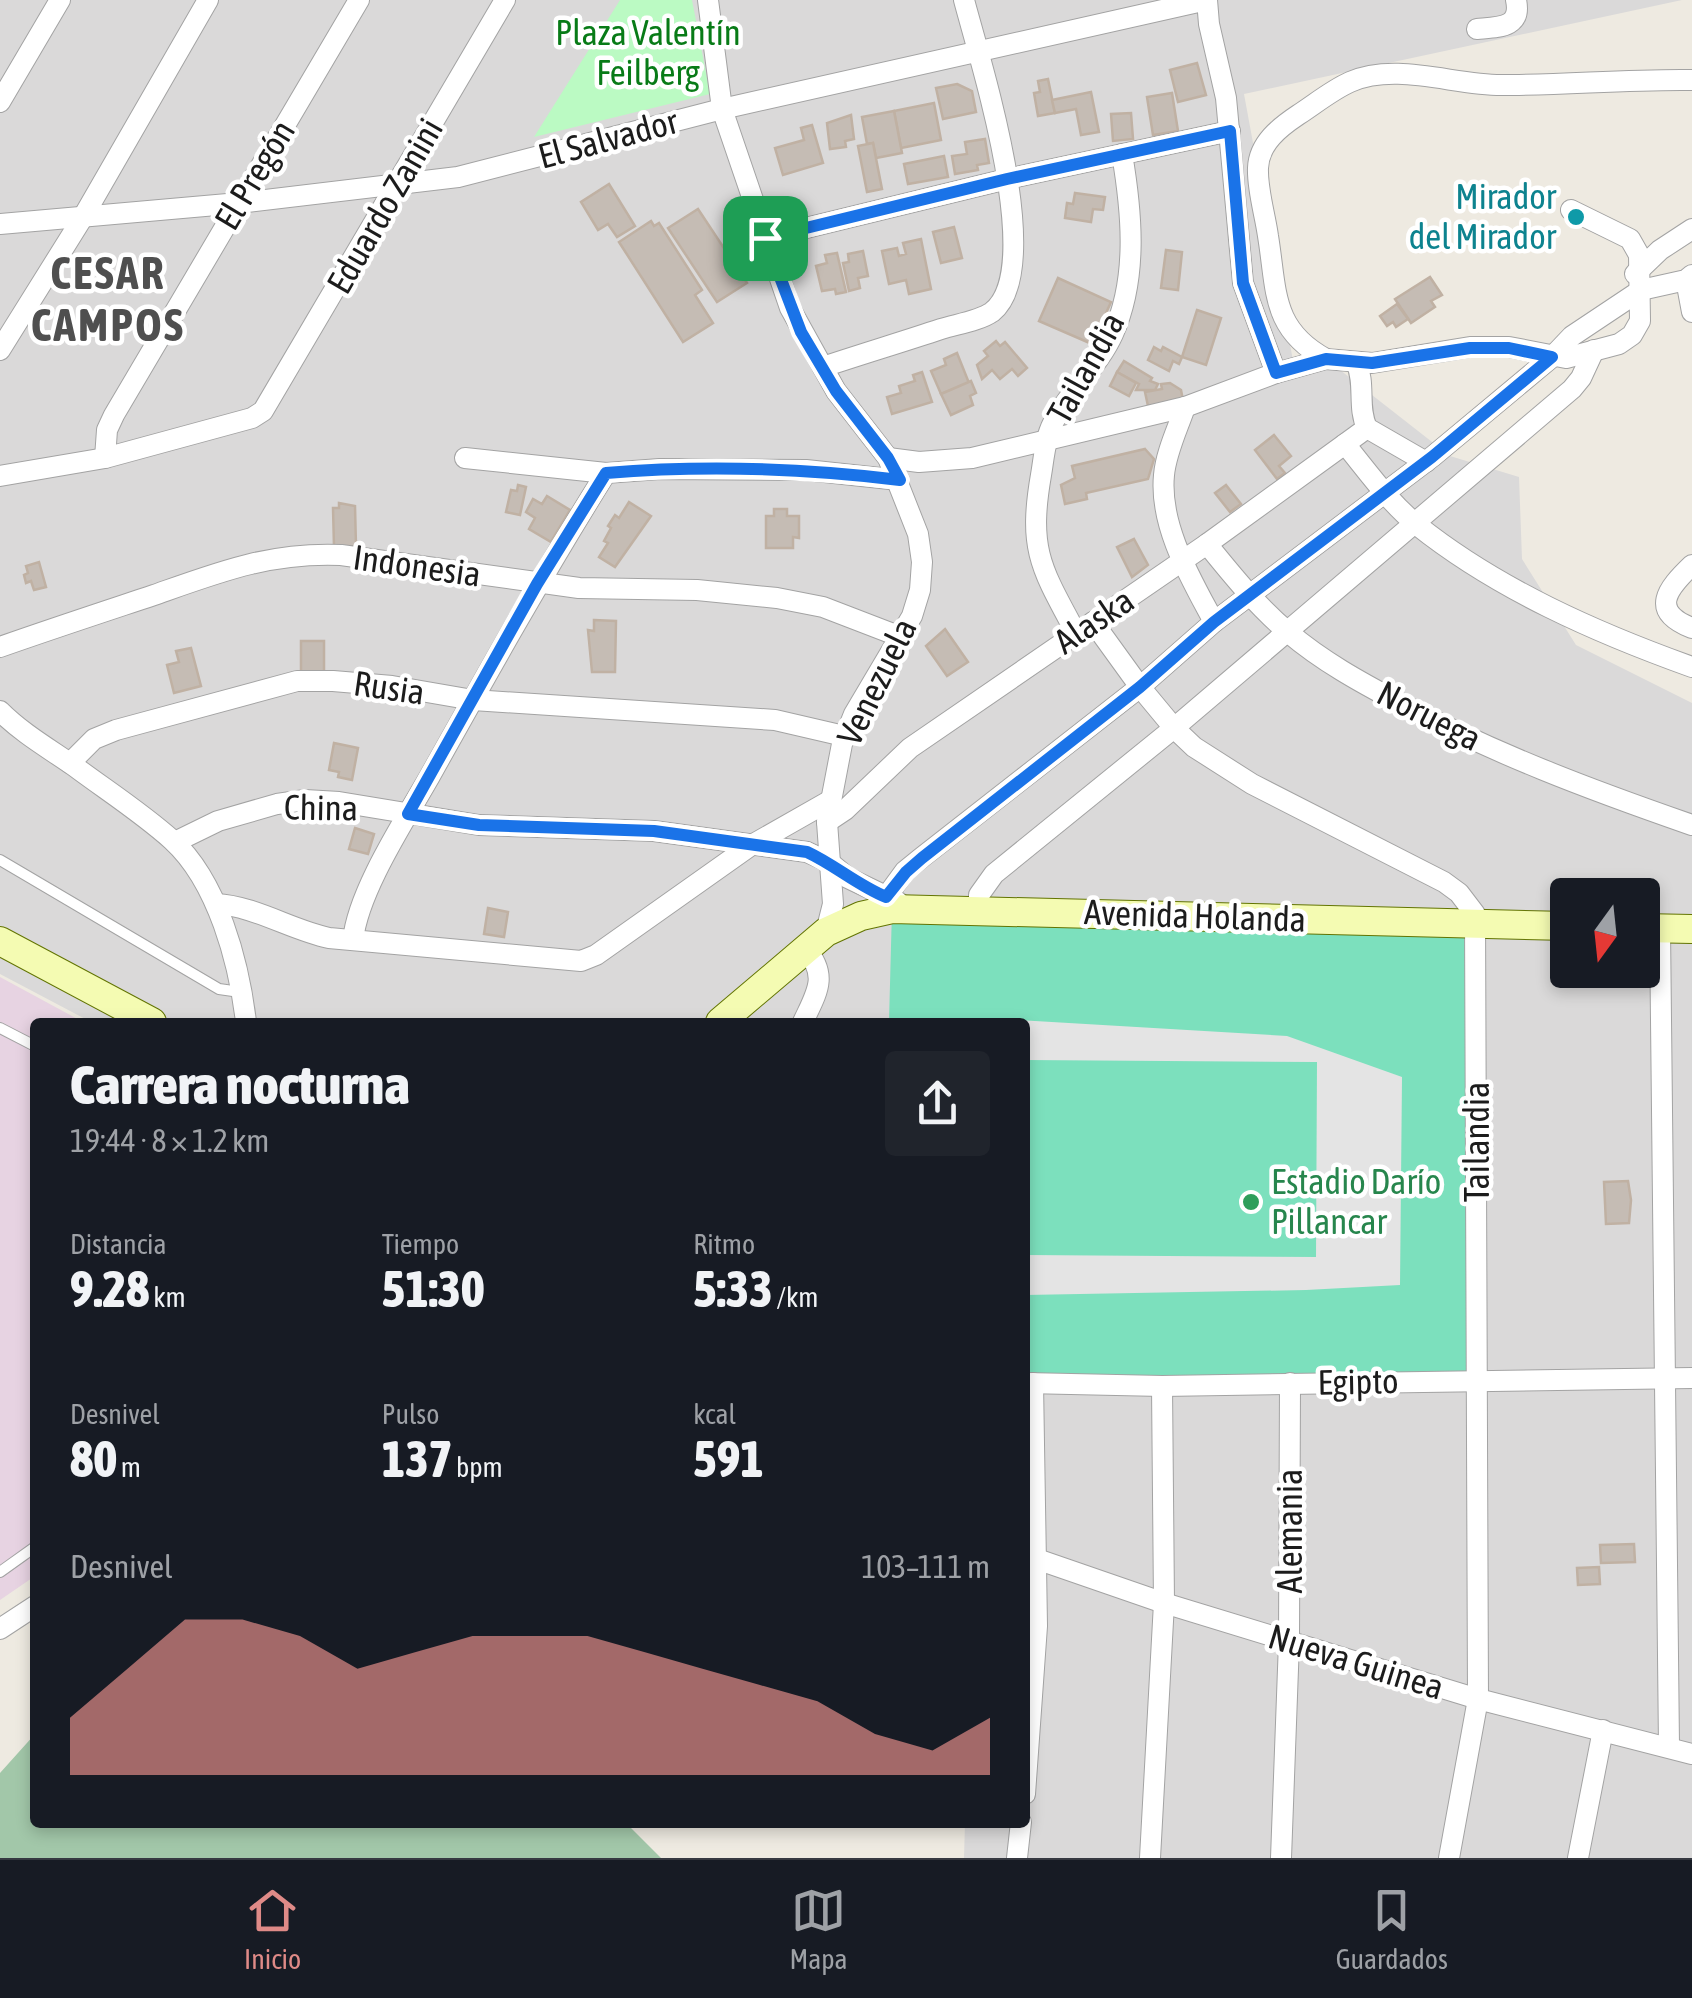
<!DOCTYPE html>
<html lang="es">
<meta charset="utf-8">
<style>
:root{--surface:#171b24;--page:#20242c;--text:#f1f3f6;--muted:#9ea1a6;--line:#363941;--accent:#df8a87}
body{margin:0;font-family:"Asap Condensed",sans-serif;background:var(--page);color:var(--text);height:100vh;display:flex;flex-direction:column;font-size:38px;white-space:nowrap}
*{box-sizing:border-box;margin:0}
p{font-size:32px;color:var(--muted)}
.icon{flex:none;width:55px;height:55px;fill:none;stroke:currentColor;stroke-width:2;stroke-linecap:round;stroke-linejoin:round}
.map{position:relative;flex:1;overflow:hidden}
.drawer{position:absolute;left:30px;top:1018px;width:1000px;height:810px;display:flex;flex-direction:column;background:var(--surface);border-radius:10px;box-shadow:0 5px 15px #0003}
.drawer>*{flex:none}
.needle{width:65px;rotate:195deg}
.buttons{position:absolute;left:1550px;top:878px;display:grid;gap:20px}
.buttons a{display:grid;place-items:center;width:110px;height:110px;border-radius:10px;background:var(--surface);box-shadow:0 5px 15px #0003;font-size:50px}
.pin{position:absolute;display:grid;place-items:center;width:85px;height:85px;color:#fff;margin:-42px;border-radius:20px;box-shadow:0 5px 15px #0006}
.round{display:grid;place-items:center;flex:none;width:105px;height:105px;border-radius:10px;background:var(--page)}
.summary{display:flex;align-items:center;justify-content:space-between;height:170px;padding:0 40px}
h1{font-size:55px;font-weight:800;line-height:75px}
.stats{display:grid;grid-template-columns:repeat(3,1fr);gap:15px;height:170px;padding:10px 40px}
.stats div{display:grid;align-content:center}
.stats b{font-size:50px;font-weight:800}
.stats small{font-size:28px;font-weight:400}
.stats p{font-size:28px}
.chart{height:280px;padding:20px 40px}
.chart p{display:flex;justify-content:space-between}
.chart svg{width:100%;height:180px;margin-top:10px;fill:var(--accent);opacity:.7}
.menu{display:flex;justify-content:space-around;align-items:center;height:140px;border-top:2px solid var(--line);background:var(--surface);font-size:28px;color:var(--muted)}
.menu a{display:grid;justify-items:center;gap:5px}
.menu .selected{color:var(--accent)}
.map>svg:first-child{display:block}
</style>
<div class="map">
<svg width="1692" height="1858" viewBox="0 0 1692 1858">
<rect width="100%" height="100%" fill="#eeeae1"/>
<path fill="#dad9d9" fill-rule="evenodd" d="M0 0H1682L1244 94 1294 366 1326 359 1450 456 1519 477 1522 559 1576 645 1692 703V1858H964L965 1823 1025 1822V1022H91L0 974ZM1568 895H1642V970H1568Z"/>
<polygon fill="#e7d3e2" points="0,977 83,1022 35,1022 35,1576 0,1600"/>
<polygon fill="#a2c7a9" points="35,1734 35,1822 626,1823 661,1858 0,1858 0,1773"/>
<polygon fill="#bbfac3" points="620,0 692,0 710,94 534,137"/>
<polygon fill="#7ce0bd" points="892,909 1476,923 1478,1381 1025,1383 1025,1022 889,1022"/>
<polygon fill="#e4e4e4" points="1018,1020 1287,1036 1402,1077 1400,1285 1306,1290 1025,1295 1025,1255 1316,1257 1317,1062 1025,1060 1025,1022 982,1022"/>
<g fill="#c5bcb4" stroke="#c0b1a3" stroke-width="2.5">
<polygon points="1197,63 1206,95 1178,102 1170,70"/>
<polygon points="1048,79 1055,113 1038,116 1034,93 1040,92 1038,81"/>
<polygon points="957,84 972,91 976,112 943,119 936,88"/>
<polygon points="1091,92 1099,132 1081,135 1076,109 1055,113 1052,100"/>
<polygon points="1172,93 1178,131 1153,135 1147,97"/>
<polygon points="934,103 941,140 901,148 894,111"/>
<polygon points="894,111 902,153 876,158 873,143 867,144 862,117"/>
<polygon points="1131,113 1133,139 1113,141 1111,114"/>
<polygon points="851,115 854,139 845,141 846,147 830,149 827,123"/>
<polygon points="812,125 823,163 783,175 775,148 804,140 801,128"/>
<polygon points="985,139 989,163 977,165 978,170 955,174 952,156 967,154 965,142"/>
<polygon points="873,143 882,189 867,192 858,146"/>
<polygon points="944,156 948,177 908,184 904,164"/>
<polygon points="609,184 635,226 617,237 608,224 598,230 581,202"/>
<polygon points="1075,193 1105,197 1103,210 1093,209 1091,222 1065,218 1067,203 1073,204"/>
<polygon points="698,209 747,283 717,302 668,228"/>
<polygon points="651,221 654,226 659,223 702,290 695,295 713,323 683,342 619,242"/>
<polygon points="954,227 962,258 941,263 933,232"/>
<polygon points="921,239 931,289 909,294 906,280 889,284 882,251 897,248 899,256 906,254 903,243"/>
<polygon points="1166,250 1182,252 1178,290 1161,288"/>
<polygon points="863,251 868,276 858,278 860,288 849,291 843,263 849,262 848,254"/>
<polygon points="837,253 846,292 836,294 835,289 822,291 816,266 827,263 825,255"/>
<polygon points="1430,277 1442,295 1431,301 1435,307 1411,323 1395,299"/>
<polygon points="1058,278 1111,302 1092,344 1039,321"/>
<polygon points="1397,304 1408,319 1396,327 1393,322 1387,326 1380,316"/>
<polygon points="1197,310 1221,318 1206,365 1182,357"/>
<polygon points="996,341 1000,346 1005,342 1027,368 1018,376 1012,369 1000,379 992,370 982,379 977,365 988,356 984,351"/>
<polygon points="1154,347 1161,351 1163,347 1182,357 1179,364 1173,361 1169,371 1148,360"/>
<polygon points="957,353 969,383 941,394 931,371 946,365 944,359"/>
<polygon points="1124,361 1152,378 1150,381 1158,384 1155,390 1136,390 1139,384 1117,372"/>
<polygon points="922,372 932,402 892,414 887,397 901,393 899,386 915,381 913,375"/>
<polygon points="1117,372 1136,383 1129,396 1110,386"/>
<polygon points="971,381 976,393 970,396 973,405 951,415 941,394"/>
<polygon points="1170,383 1181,390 1183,400 1148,406 1145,392 1162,389 1161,384"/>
<polygon points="1274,435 1291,456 1279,466 1285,473 1277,479 1255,450"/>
<polygon points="1145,449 1154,459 1148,479 1086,493 1087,499 1065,504 1061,485 1075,478 1072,466"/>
<polygon points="518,485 526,487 520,515 506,512 511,490 517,491"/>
<polygon points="1226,485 1241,504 1230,512 1215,493"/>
<polygon points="547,496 570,510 551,542 529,529 535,518 526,512 533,499 542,504"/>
<polygon points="629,502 651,516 615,567 599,557 608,543 604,541 611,528 608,526 615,515 619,518"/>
<polygon points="339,503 355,506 356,546 334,547 333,508 339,508"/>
<polygon points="774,509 787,509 787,516 799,516 799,538 793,537 793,548 766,548 766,516 774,516"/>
<polygon points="1134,539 1148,565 1132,577 1117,547"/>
<polygon points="39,562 46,587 34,590 31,581 26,583 24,575 28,573 26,566"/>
<polygon points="594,620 616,621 615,672 592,672 588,630 594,631"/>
<polygon points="945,629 968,662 947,676 926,646"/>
<polygon points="301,641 324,641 324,672 301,671"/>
<polygon points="191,648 201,686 174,693 167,665 179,662 176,651"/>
<polygon points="334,743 358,748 352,780 338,777 339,772 329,770"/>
<polygon points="355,828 374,834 368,854 349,849"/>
<polygon points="488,908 508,912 504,937 484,934"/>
<polygon points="1628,1181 1631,1200 1629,1223 1606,1224 1604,1182"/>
<polygon points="1634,1544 1635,1562 1601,1563 1600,1545"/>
<polygon points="1599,1567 1600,1584 1578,1585 1577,1568"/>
</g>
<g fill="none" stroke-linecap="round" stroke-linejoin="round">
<defs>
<g id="lane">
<polyline points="0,860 219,989 240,992"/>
<polyline points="0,1028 35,1046"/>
<polyline points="0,1572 35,1547"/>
</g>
<g id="street">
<polyline points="708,0 722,109 790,308 836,391 888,458 918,534 922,562 920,590 912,616 854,714 842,744 827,822 833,904 826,932"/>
<polyline points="1207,0 1209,24 1226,98 1243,283 1276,373"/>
<path d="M1477 29C1499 27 1522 28 1516 0"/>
<polyline points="0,102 60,0"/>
<polyline points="0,224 239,203 458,177 722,109 1207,0"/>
<polyline points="765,238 1007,179 1230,131"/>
<polyline points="1635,274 1660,250 1692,229"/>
<polyline points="1686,280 1692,312"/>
<polyline points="0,350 83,217 208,0"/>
<path d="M1326 359C1271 329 1277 291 1268 236 1265 214 1257 189 1258 168 1259 143 1280 127 1298 115 1315 104 1332 90 1350 82 1396 62 1453 85 1501 85 1565 85 1628 79 1692 80"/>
<path d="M1356 362C1366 384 1357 407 1367 428L1426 462"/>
<path d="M823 367C862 354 902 342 941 329 957 324 979 321 992 312 1047 269 980 61 964 0"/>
<path d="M1185 407C1178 428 1166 452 1164 475 1159 526 1191 579 1214 622"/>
<path d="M1345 444C1368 472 1389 502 1417 525 1497 589 1597 633 1692 667"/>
<polyline points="105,458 107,430 114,415 359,0"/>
<polyline points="465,458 606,473 660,469 806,470 899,480"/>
<polyline points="888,458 919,462 972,458 1185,407 1276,373 1326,359 1372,363 1470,347 1509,347 1566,358 1619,344 1632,335 1640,321 1639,255 1630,239 1571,210"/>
<polyline points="0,476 105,458 252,418 263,411 505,0"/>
<path d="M1207 544C1232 575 1258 607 1289 633 1322 661 1360 682 1398 702 1492 753 1591 790 1692 825"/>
<path d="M1692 565C1667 589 1649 611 1692 628"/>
<polyline points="1093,622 1140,687 1174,728 1194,747 1252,784 1444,882 1459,893 1475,914 1478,1699 1449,1858"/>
<path d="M1076 633C1041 568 1028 550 1041 475 1044 458 1045 438 1053 423 1069 391 1098 367 1113 334 1138 278 1132 213 1122 154"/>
<path d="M0 647C51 629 103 612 154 595 219 572 270 552 341 555L579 588 697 590 777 598 823 607 901 637"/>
<path d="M0 711C22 733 48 748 74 766 106 790 142 813 172 840 218 882 239 963 246 1022"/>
<polyline points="70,763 94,739 116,730 297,681 333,681 392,686 473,700 775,720 844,736"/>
<polyline points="827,822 845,810 910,748 1207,544 1367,428"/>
<polyline points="175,842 218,821 277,804 305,800 339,802 479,825 654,831 807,852 829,862 848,878 898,902"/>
<polyline points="886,897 905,871 921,858 1140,687 1214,622 1432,457 1552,357 1572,336 1641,290 1686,280 1692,275"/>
<path d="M216 904C255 906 291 930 329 938L581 961 596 955 750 846 831 800"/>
<polyline points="979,911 979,895 994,874 1174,728 1572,389 1581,378 1594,350"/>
<polyline points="1660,929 1669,1746"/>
<path d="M353 940C358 891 405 820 430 776 487 674 544 572 606 473"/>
<path d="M803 1022C817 992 829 976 805 948"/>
<polyline points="1025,1383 1162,1386 1692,1378"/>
<polyline points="1025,1555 1164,1603 1478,1699 1692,1754"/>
<polyline points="0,1629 35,1606"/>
<polyline points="1025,1794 1037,1626 1033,1383"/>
<polyline points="1017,1858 1021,1822"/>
<polyline points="1150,1858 1164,1603 1162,1386"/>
<polyline points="1281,1858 1289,1642 1290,1383"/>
<polyline points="1578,1858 1603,1730"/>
</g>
<g id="secondary">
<polyline points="1642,928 1692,929"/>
<polyline points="0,941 152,1022"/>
<polyline points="720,1022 826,932 861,916 892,909 1568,926"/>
</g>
</defs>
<use href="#lane" stroke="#a3a3a3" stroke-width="12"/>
<use href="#street" stroke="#a3a3a3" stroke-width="22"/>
<use href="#secondary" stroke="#627402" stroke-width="30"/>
<use href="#lane" stroke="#fff" stroke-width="10"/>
<use href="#street" stroke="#fff" stroke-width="20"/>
<use href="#secondary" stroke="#f4fbb2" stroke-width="28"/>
</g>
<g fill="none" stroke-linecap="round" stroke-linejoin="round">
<defs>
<path id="route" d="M1230 131 1243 283 1276 373 1326 359 1372 363 1470 348H1509L1552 357 1432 457 1214 622 1140 687 922 858 906 872 886 897C857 885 835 865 807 852L654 831 479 825 408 814 537 584 606 473C704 465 802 468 900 480L888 458 836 391 801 332 765 238 1007 179Z"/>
</defs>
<use href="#route" stroke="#fff" stroke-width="20"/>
<use href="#route" stroke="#1a73e8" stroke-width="12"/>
</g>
<circle fill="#0f9aa8" stroke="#fff" stroke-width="4" cx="1576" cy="217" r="10"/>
<circle fill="#2e9e5b" stroke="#fff" stroke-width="4" cx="1251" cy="1202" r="10"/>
<g text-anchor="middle" stroke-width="9" stroke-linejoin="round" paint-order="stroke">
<g font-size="35" fill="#087b17" stroke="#fff">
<text x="648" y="45">Plaza Valentín<tspan x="648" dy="40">Feilberg</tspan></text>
</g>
<g font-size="35" fill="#1c1c1c" stroke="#fff">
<text transform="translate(608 139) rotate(-15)" y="12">El Salvador</text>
<text transform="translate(255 175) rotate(-59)" y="12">El Pregón</text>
<text transform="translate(385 206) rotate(-60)" y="12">Eduardo Zanini</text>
<text transform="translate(1086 368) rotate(-61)" y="12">Tailandia</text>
<text transform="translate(417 566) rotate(8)" y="12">Indonesia</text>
<text transform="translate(1094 621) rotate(-34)" y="12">Alaska</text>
<text transform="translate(877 682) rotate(-64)" y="12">Venezuela</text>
<text transform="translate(389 688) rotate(8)" y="12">Rusia</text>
<text transform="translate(1429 716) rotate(27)" y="12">Noruega</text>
<text transform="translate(321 808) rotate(1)" y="12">China</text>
<text transform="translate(1195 916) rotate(2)" y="12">Avenida Holanda</text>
<text transform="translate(1477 1142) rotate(-90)" y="12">Tailandia</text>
<text transform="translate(1358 1382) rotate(-1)" y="12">Egipto</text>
<text transform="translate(1290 1531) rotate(-90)" y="12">Alemania</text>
<text transform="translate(1356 1662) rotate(17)" y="12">Nueva Guinea</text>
</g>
<g font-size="35" fill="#0d838f" stroke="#fff" text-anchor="end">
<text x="1556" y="209">Mirador<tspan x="1556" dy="40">del Mirador</tspan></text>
</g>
<g font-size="35" fill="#27864d" stroke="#fff" text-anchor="start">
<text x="1271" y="1194">Estadio Darío<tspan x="1271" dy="40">Pillancar</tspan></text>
</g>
<g font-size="45" font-weight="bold" letter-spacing="2.5" fill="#4f4f4f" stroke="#fff">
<text x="108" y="289">CESAR<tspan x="108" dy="52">CAMPOS</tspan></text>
</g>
</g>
</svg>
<div class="buttons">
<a><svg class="needle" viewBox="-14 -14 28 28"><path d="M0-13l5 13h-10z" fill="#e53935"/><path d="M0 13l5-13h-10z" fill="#9ea1a6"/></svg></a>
</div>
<div class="pin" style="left:765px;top:238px;background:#1e9e55"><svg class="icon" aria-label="arrive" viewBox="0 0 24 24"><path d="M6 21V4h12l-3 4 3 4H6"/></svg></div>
<section class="drawer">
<div class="summary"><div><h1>Carrera nocturna</h1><p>19:44 · 8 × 1.2 km</p></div><a class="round"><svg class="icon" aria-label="share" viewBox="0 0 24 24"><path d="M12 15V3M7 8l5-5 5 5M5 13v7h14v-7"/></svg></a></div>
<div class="stats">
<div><p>Distancia</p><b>9.28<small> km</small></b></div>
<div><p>Tiempo</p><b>51:30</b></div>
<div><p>Ritmo</p><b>5:33<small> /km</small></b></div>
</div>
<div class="stats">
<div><p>Desnivel</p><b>80<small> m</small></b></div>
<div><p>Pulso</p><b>137<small> bpm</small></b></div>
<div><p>kcal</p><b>591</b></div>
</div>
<div class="chart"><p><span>Desnivel</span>103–111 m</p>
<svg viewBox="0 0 160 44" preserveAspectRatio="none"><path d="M0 44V30L10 18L20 6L30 6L40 10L50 18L60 14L70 10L80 10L90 10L100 14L110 18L120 22L130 26L140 34L150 38L160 30V44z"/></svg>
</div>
</section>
</div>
<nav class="menu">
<a class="selected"><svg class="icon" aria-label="home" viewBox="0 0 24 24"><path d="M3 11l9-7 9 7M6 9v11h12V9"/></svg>Inicio</a>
<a><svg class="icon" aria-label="map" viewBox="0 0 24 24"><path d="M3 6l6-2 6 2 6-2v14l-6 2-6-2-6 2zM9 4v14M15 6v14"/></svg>Mapa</a>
<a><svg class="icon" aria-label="saved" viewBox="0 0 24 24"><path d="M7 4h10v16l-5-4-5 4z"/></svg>Guardados</a>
</nav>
